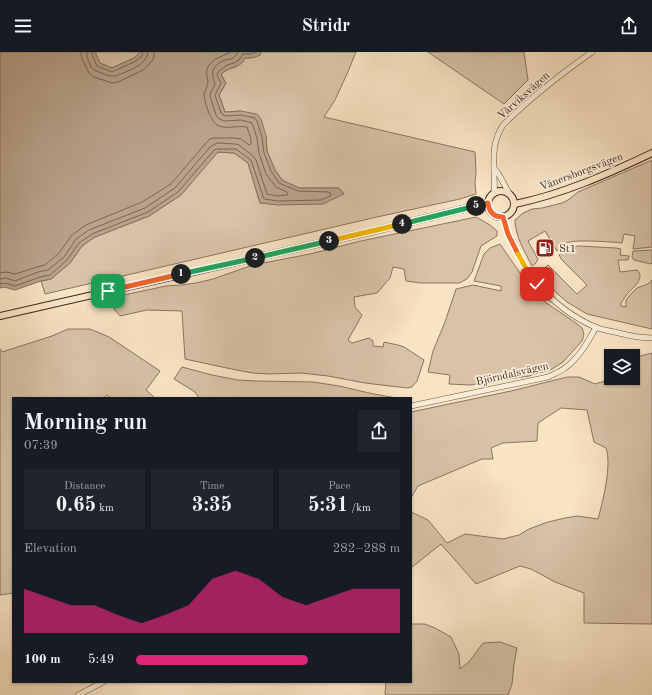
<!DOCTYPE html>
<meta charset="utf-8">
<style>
:root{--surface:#171b24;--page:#20242c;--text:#f1f3f6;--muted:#9ea1a6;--accent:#db2777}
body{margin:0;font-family:"Old Standard TT",serif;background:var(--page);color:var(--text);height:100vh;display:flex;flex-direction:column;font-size:15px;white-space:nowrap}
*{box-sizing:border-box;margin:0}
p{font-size:13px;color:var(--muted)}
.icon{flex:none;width:22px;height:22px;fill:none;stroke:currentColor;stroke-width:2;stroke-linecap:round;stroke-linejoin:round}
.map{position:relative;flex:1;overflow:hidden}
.sheet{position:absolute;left:12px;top:345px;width:400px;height:286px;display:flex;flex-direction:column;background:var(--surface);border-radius:0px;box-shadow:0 1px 3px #0004}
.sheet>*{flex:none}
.controls{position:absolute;left:604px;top:297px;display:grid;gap:8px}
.controls a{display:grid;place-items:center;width:36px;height:36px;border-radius:0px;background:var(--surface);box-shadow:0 1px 3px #0004;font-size:20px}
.pin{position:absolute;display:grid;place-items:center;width:34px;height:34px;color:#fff;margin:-17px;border-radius:8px;box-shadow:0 2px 6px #0006}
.km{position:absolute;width:20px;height:20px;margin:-10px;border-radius:50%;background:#222;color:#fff;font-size:11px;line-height:20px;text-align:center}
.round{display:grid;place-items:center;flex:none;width:42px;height:42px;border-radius:0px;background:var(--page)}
.summary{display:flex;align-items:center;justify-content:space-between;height:68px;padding:0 12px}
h1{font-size:22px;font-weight:700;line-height:30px}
.figures{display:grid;grid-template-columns:repeat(3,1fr);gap:6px;height:68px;padding:4px 12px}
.figures div{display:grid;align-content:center;border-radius:0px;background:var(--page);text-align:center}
.figures b{font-size:20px;font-weight:700}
.figures small{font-size:11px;font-weight:400}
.figures p{font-size:11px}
.chart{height:112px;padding:8px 12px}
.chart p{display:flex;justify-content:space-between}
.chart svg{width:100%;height:72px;margin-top:4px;fill:var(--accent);opacity:.7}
ul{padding:0 12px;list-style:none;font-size:13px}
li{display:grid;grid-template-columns:64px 48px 1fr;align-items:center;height:30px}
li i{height:10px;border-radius:5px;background:var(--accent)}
header{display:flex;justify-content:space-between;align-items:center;height:52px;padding:0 12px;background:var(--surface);font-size:18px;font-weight:700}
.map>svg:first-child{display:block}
</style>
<header><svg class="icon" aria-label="menu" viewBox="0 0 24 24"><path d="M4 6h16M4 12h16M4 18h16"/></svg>Stridr<svg class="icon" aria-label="share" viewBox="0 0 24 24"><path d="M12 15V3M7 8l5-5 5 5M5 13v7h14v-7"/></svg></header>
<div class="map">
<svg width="652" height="643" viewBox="0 0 652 643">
<rect width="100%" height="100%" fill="#f8e3c3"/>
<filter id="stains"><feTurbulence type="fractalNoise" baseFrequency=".005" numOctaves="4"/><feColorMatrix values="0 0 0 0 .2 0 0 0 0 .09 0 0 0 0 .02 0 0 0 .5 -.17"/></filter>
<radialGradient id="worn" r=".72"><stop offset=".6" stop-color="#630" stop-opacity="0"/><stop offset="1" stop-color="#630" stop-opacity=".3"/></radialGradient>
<g fill="#d8c3a7" stroke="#8a7462">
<polygon points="95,0 141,0 134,6 112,16 100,11"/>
<polygon points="261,0 356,0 347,22 335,48 324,65 475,100 476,120 475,131 476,142 460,147 377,165 45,242 41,229 51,227 70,211 82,194 95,185 149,164 181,143 217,100 234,101 248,111 260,151 344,142 339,136 299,136 282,128 275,118 267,99 266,84 241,59 225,60 219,43 226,31 221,22 228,17 236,15 244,6 250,6 260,3"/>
<polygon points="428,0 524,0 528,28 504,52"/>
<path d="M652 108V195L633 197 635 184 624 182 622 191C613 190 574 187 567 191 563 192 560 196 557 199L545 179 528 189 538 207 536 211 532 214C525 200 515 184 515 168L523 161 532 157 542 156 562 151 568 148 578 140Z"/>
<polygon points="476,165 490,173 497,179 497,184 481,194 472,220 467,227 459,231 421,231 406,229 404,217 393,215 390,226 377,241 365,243 354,245 355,255 362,263 348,288 352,291 369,286 373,289 373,294 383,295 384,290 398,293 404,295 424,308 417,329 412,335 407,336 365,331 328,324 301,321 270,322 252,321 222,315 185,307 182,259 147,258 120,264 114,257 114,249 119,244 166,234 181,233 196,231 213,227 253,213 310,202 361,189"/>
<polygon points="500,192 533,240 539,246 576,271 582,276 584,282 582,289 563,310 552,317 529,324 470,333 449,332 450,323 428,320 433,299 445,270 456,237 473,233 501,239 501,234 474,229 484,202 490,196"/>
<path d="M579 194 616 196 621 197 620 203 629 204 628 208H618L620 220 637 218C645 226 635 234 629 240 626 243 624 247 621 251V254L626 255V248L631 242 637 236 648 232 652 228V277L587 262 567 250 551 236 539 223 540 220 548 213 577 242 587 233 562 208 559 203C565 196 571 195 579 194Z"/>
<polygon points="652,198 652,211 651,212 634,208 632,205 633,199"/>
<polygon points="68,277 90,277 109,285 160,319 146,338 155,346 111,346 107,343 103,346 13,346 13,541 0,543 0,297 2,300 52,284"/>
<path d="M652 301V572L584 571V541L555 530 531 517 520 514 476 532 441 492 411 516V460L428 468 447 491 465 482 503 487 519 483 529 477 548 470 565 466 577 464 598 467C603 449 612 413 606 396L594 390 587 358 561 356 538 371 537 389 503 391 491 396 493 407H482L418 434 411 446V360L511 339 567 325H579L595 332 615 326H633V306Z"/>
<polygon points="182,315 212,323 238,328 257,329 313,330 339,334 369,341 396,346 199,346 195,340 174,327"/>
<polygon points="411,572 425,572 435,576 451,585 459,602 460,617 469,610 483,591 500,590 517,596 514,612 512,632 508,643 386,643 385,642 386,630 411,630"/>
</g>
<path fill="#b8a28b" stroke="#86705f" d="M0 0H95L100 11 112 16 134 6 141 0H261L260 3C255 6 251 6 245 6 241 15 235 14 227 18 225 19 223 20 221 22L222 25 226 31 219 43 225 60 241 59 257 62 261 67 266 84 267 99 275 118 282 128 299 136H339L344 142 323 152 278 153 260 151 248 111 234 101 218 100 181 143 149 164 95 185 82 194 70 211 51 227 41 229 15 238 4 235 0 236Z"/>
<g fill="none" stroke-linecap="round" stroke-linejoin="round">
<g stroke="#7a6454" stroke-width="1">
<polyline points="81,0 82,7 89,21 94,25 112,31 118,30 143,18 152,9 154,5 154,0"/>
<path d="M87 0V5L91 15 94 18 109 24H116C127 19 147 14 148 0"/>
<polyline points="92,0 92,3 97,14 112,20 136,9 142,4 143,0"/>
<path d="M0 221 6 220 15 222 37 215 45 213 59 201 72 183 86 173 142 150 171 132 206 91 210 87 214 86H234L241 87 249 93 251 92V87L247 75C238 73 225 78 217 73 210 68 204 49 204 42 205 38 208 34 208 30 207 23 205 18 210 12 216 5 224 4 231 0"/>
<path d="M0 227 6 226 15 229 38 220 48 218 64 205 76 187 89 178 145 156 175 136 210 95 217 91 236 92 239 93 253 104 256 108 267 142 278 144 287 143 288 142 287 140 276 135 266 122 259 101 257 86 252 71 241 68 224 69 218 66 216 63 210 44 211 40 215 32C210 20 213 13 225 8 228 7 231 8 234 5 235 5 238 1 238 0"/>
<polyline points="0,232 5,231 15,234 40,225 50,223 67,208 79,191 92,182 148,160 178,140 214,98 217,97 236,97 251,108 264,147 278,149 321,148 330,144 331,142 329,140 298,139 279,131 271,119 264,101 262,85 257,69 255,66 241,63 225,64 221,61 215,43 221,31 217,23 218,20 227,13 234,11 239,8 243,2 250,2 257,0"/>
</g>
<defs>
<g id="minor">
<polyline points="494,116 498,121 509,141"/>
<path d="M494 140C495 134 494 128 494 122 494 102 492 91 503 73 530 46 561 22 592 0"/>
<path d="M503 165C516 213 549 255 595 275 602 278 611 279 619 281 630 284 640 286 652 286"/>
<path d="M411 354 548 325C554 322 560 320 565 316 579 306 588 290 596 275"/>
<polyline points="78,643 103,630"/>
</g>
<g id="major">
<circle cx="501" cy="152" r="13"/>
<path d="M515 152C563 142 608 122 652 101"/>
<polyline points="0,264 369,180 488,151"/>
</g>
</defs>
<use href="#minor" stroke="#6b5446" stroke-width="6"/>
<use href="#major" stroke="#3c251d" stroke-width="8"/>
<use href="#minor" stroke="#faedd8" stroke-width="5"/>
<use href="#major" stroke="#f8e3c3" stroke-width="6"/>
</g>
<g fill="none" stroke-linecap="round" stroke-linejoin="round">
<defs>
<polyline id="split-1" points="108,239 181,222"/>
<polyline id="split-2" points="181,222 255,206"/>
<polyline id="split-3" points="255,206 329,189"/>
<polyline id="split-4" points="329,189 402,172"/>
<polyline id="split-5" points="402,172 476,154"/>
<path id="split-6" d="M476 154 488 151C489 160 494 165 503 165L508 182 518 202"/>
<polyline id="split-7" points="518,202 528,220 537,232"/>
</defs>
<use href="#split-1" stroke="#fff" stroke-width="8"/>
<use href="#split-2" stroke="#fff" stroke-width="8"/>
<use href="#split-3" stroke="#fff" stroke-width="8"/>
<use href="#split-4" stroke="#fff" stroke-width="8"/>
<use href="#split-5" stroke="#fff" stroke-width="8"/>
<use href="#split-6" stroke="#fff" stroke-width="8"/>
<use href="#split-7" stroke="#fff" stroke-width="8"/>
<use href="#split-1" stroke="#f0652b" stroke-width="5"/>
<use href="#split-2" stroke="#22a559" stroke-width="5"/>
<use href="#split-3" stroke="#22a559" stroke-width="5"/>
<use href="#split-4" stroke="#f5b400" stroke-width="5"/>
<use href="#split-5" stroke="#22a559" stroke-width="5"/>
<use href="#split-6" stroke="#f0652b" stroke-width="5"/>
<use href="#split-7" stroke="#f5b400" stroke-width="5"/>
</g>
<defs>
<symbol id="fuel-square" viewBox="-11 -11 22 22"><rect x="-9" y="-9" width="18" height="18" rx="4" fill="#8f2418" stroke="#faedd8"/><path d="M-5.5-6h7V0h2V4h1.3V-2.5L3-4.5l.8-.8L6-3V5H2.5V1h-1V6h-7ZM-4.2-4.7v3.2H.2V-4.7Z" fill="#fff"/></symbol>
</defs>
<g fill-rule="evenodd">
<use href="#fuel-square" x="534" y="185" width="22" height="22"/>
</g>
<g text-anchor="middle" stroke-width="3.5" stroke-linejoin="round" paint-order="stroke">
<g font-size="11" fill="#3c251d" stroke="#faedd8">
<text transform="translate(523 43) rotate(-42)" y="4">Vårviksvägen</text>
<text transform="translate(581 119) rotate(-21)" y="4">Vänersborgsvägen</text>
<text transform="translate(512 321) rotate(-13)" y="4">Björndalsvägen</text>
</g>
<g font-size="11" fill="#3c251d" stroke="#faedd8" text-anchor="start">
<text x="559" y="200">St1</text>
</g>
</g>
<rect width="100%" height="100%" filter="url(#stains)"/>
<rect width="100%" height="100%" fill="url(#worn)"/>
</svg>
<div class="controls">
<a><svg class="icon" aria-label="layers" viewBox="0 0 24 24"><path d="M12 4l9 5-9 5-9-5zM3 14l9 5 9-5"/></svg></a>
</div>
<div class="pin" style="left:108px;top:239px;background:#1e9e55"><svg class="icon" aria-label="arrive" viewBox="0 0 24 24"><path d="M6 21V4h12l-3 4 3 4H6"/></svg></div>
<div class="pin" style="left:537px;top:232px;background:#d93025"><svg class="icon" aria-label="check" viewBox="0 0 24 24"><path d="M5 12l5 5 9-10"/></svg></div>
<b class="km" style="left:181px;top:222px">1</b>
<b class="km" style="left:255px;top:206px">2</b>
<b class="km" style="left:329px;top:189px">3</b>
<b class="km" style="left:402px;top:172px">4</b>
<b class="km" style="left:476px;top:154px">5</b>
<section class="sheet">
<div class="summary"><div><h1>Morning run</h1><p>07:39</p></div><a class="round"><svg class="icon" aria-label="share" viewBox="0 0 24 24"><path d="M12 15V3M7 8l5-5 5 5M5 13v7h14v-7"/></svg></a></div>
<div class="figures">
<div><p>Distance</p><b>0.65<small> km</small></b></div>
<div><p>Time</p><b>3:35</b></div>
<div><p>Pace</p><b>5:31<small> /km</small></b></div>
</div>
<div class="chart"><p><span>Elevation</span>282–288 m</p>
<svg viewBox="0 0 160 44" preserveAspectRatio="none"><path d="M0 44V17L10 22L20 27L30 27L40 33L50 38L60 33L70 27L80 11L90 6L100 11L110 22L120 27L130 22L140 17L150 17L160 17V44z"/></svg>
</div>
<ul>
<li><b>100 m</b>5:49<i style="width:65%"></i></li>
</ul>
</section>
</div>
